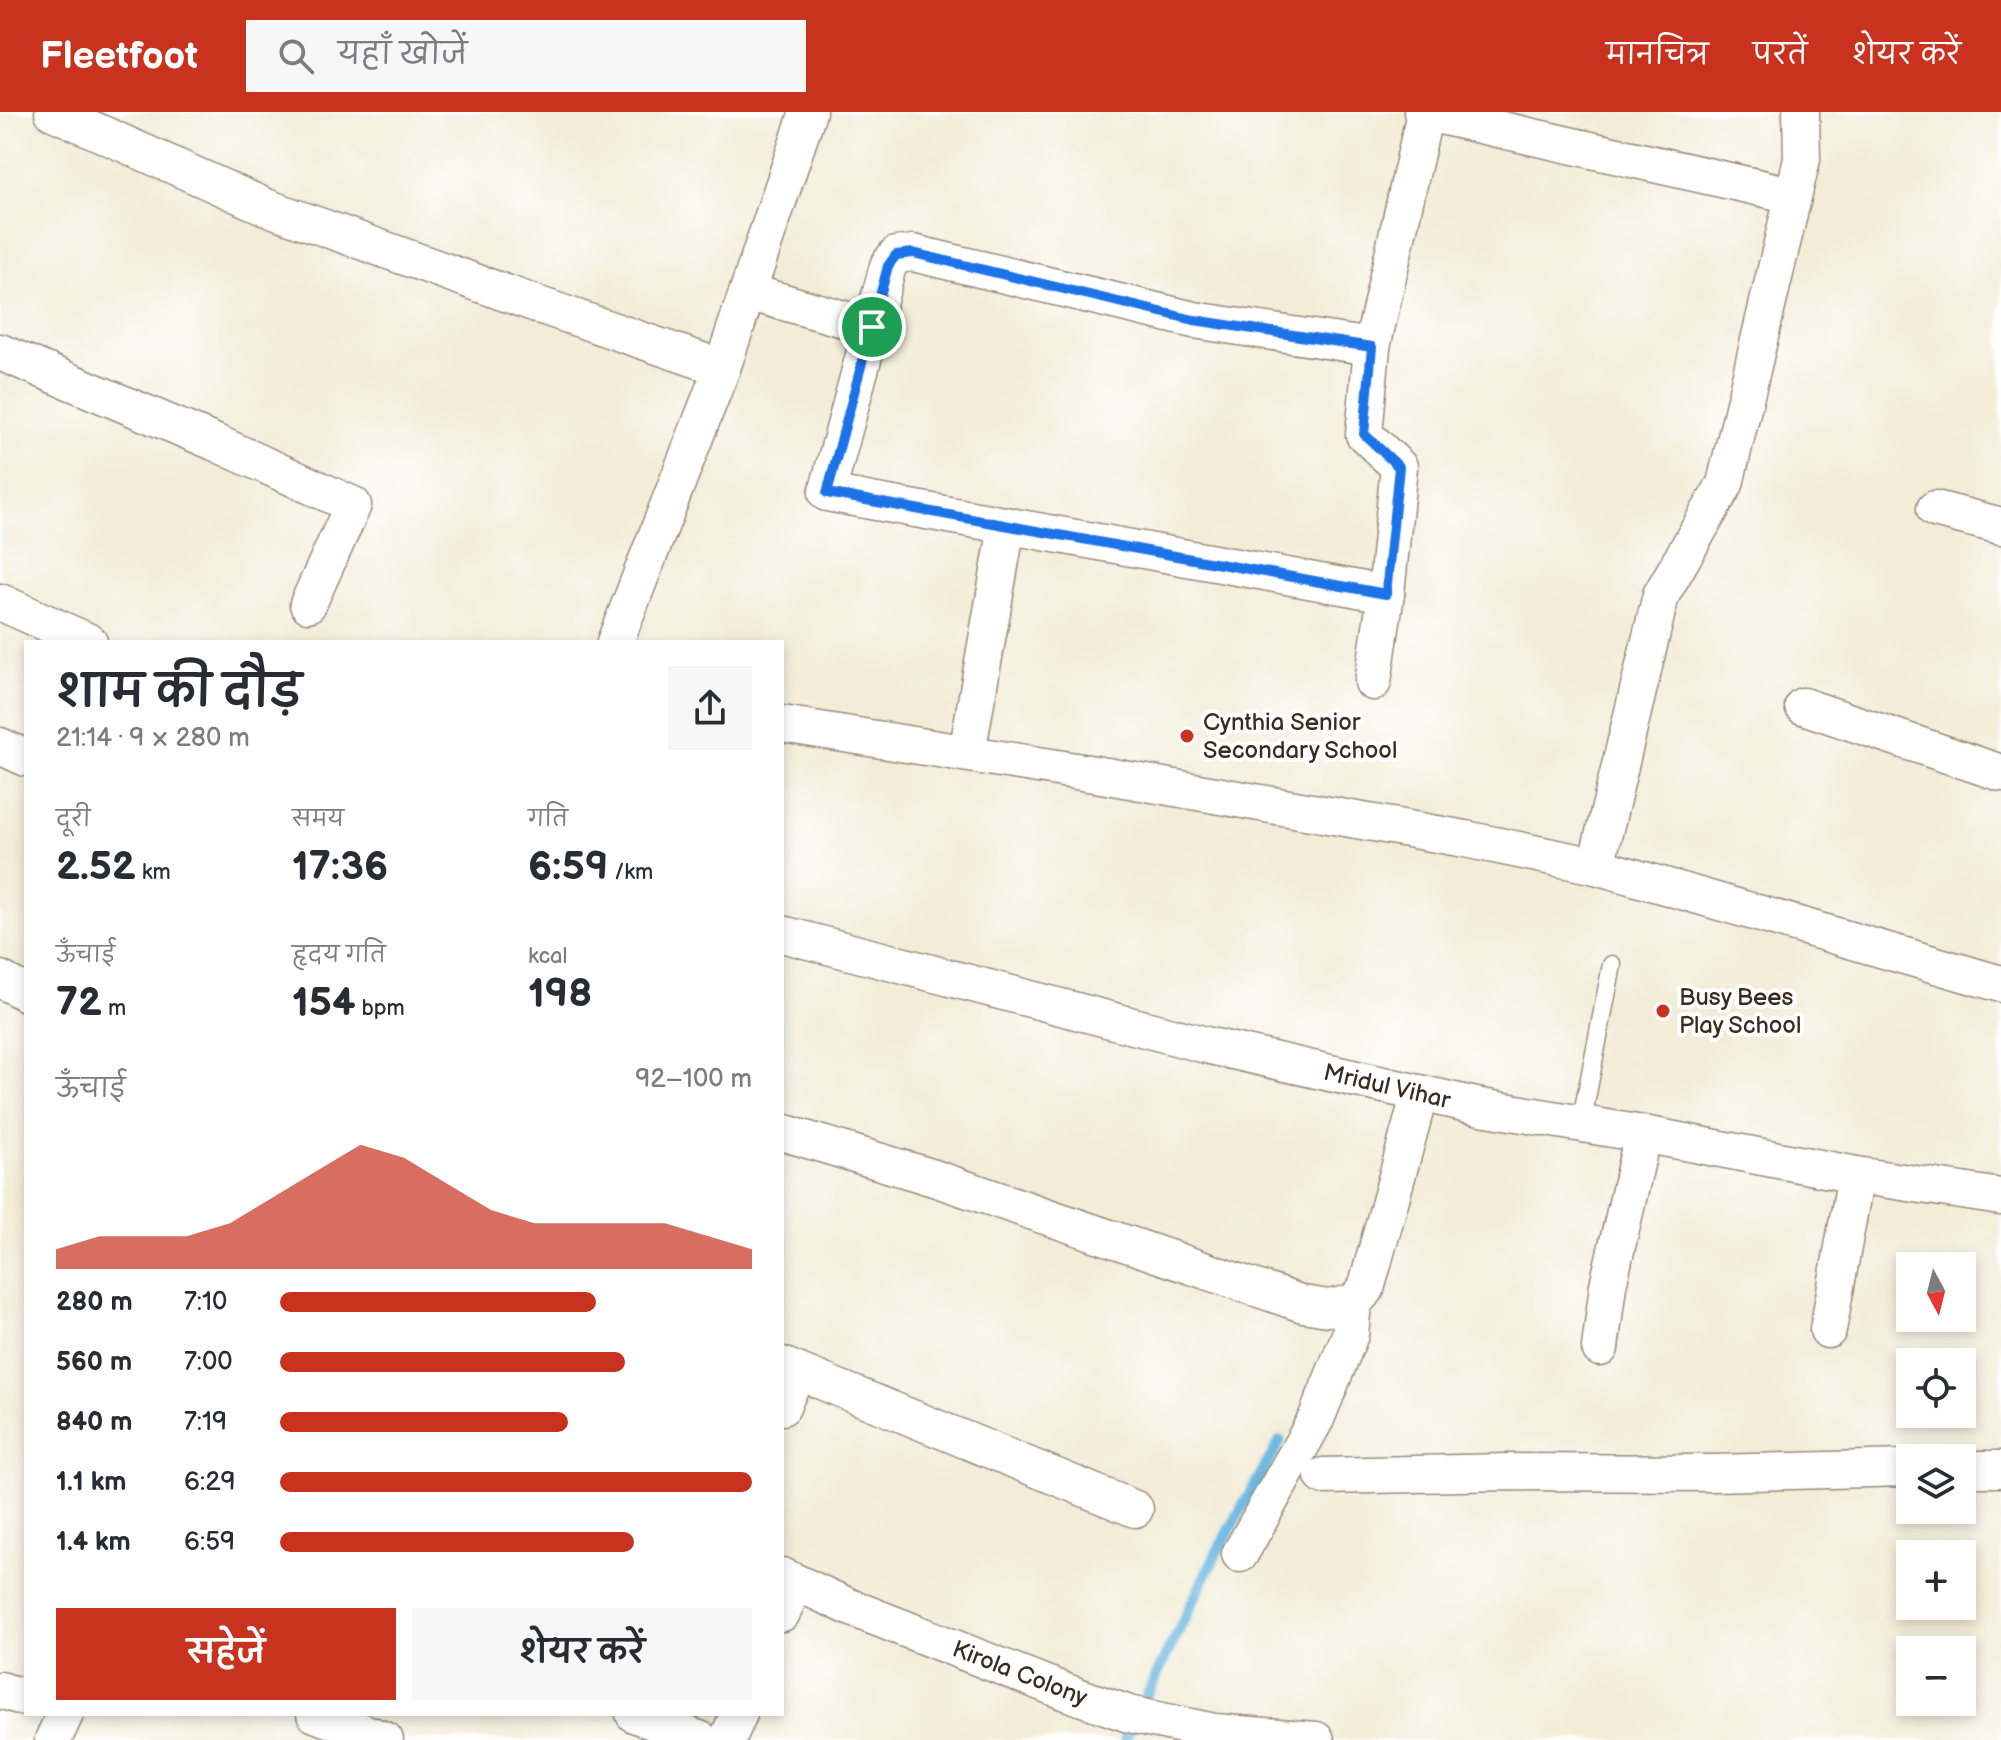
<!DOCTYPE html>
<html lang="hi">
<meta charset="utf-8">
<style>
:root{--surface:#fff;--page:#f7f7f7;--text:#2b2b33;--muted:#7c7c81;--accent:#c8321e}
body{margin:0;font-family:"Balsamiq Sans","Playpen Sans Deva",sans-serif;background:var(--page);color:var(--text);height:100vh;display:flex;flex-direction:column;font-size:30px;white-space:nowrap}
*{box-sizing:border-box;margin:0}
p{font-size:26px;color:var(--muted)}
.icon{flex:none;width:44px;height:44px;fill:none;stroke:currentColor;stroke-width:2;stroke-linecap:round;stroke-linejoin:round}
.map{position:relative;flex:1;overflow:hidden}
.sheet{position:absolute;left:24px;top:528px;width:760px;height:1076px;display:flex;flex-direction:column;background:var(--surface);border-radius:0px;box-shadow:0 4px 12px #0003}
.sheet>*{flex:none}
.needle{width:52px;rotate:173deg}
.fabs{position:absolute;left:1896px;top:1140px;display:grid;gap:16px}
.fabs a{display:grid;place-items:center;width:80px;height:80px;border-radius:0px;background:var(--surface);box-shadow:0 4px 12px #0003;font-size:40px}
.pin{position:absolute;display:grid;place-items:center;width:68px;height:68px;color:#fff;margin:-34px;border:4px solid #fff;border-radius:50%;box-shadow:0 2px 8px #0007}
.round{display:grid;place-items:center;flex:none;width:84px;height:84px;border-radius:0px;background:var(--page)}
.summary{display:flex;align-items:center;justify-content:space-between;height:136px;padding:0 32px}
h1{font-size:44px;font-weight:600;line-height:60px}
.figures{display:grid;grid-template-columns:repeat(3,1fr);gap:12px;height:136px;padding:8px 32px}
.figures div{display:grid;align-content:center}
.figures b{font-size:40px;font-weight:600}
.figures small{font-size:22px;font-weight:400}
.figures p{font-size:22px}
.chart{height:224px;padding:16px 32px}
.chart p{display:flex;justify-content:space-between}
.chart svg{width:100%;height:144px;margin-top:8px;fill:var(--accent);opacity:.7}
.button{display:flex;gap:16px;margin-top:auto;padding:16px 32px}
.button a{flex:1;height:92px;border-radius:0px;background:var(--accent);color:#fff;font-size:32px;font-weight:600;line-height:92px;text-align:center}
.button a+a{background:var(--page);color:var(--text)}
ul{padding:0 32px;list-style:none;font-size:26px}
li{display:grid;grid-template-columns:128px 96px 1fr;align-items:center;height:60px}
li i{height:20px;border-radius:10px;background:var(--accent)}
header{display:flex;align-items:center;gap:48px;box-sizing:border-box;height:112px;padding:0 40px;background:var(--accent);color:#fff}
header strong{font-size:38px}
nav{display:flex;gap:44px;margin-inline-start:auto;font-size:28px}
.search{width:560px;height:72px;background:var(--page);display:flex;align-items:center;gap:20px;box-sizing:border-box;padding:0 28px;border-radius:0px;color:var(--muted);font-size:30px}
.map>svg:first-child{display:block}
</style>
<header>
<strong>Fleetfoot</strong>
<div class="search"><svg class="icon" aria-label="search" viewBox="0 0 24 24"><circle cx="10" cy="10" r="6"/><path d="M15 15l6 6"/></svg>यहाँ खोजें</div>
<nav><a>मानचित्र</a><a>परतें</a><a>शेयर करें</a></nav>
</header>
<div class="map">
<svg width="2001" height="1628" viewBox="0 0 2001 1628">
<rect width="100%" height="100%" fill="#fff"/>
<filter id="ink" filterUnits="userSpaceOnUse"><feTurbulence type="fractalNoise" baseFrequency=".0125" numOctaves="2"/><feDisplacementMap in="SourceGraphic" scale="16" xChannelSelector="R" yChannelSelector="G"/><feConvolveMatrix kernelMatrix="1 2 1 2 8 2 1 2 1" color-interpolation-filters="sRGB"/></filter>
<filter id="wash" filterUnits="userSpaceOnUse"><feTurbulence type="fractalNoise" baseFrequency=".006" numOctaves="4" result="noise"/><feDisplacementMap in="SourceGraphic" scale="32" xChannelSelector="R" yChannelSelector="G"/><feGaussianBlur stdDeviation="1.8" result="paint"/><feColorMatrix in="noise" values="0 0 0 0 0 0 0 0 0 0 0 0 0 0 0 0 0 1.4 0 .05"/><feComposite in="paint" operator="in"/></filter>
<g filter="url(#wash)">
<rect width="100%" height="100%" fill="#f3ecd7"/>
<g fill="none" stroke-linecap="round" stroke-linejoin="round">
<polyline stroke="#65b4df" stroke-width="11" points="1125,1628 1216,1442 1280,1329"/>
</g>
</g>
<g filter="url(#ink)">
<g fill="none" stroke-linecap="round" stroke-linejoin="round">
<defs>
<polyline id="lane" points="1581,1012 1612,853"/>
<g id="street">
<polyline points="53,0 266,95 539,193 722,256"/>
<polyline points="1422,0 1792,83"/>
<polyline points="748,180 872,215"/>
<polyline points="1372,235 1364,322 1399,355 1386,482"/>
<polyline points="0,240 214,330 353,393 308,492"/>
<polyline points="1935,397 2001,414"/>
<polyline points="0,490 89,530"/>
<polyline points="615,530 722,256 808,0"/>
<polyline points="1373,570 1386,482 827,381 888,154 896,143 913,141 1194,208 1372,235 1425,1"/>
<polyline points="1803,594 2001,661"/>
<polyline points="782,612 1107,664 1465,727 1596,754 2001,872"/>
<polyline points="0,634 26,646"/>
<polyline points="967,641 1007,414"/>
<polyline points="1596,754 1661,483 1725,372 1802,47 1801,0"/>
<polyline points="782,822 1206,933 1481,995 1643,1022 1856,1063 2001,1085"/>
<polyline points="0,867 26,881"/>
<polyline points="782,1020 934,1066 1303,1192 1328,1196 1353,1191 1366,1177 1420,981"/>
<polyline points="1828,1218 1856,1063"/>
<polyline points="1600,1236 1608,1173 1643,1022"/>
<polyline points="782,1253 1135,1397"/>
<polyline points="782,1295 797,1259"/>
<polyline points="1962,1357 2001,1357"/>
<polyline points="1323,1364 1507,1360 1714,1361 1910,1356"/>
<polyline points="1240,1442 1316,1307 1350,1223 1353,1191"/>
<polyline points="782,1464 852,1496 1066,1580 1129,1602 1215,1620 1316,1628"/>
<polyline points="782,1501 795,1471"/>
<polyline points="0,1578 26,1586"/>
<polyline points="315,1602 385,1628"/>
<polyline points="634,1602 701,1628"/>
<polyline points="53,1628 65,1602"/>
<polyline points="727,1628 739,1602"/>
</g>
</defs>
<use href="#lane" stroke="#978b7a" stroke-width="21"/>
<use href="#street" stroke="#978b7a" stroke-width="39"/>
<use href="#lane" stroke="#fff" stroke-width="18"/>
<use href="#street" stroke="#fff" stroke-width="36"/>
</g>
</g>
<g fill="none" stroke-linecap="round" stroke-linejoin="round" filter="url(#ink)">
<defs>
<polygon id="route" points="913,141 1194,208 1372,235 1364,322 1399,355 1386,482 827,381 888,154 896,143"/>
</defs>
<use href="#route" stroke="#fff" stroke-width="16"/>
<use href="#route" stroke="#1a73e8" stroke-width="10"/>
</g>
<g fill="#c8321e" stroke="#fff" stroke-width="3">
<circle cx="1187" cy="624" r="8"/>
<circle cx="1663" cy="899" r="8"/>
</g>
<g text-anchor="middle" stroke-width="8" stroke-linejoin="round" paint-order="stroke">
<g font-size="24" fill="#3b2a1e" stroke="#fff" text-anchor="start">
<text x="1203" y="618">Cynthia Senior<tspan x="1203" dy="28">Secondary School</tspan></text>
<text x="1679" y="893">Busy Bees<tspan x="1679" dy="28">Play School</tspan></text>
</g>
<g font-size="24" fill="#3b2a1e" stroke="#fff">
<text transform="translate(1387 974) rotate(13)" y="8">Mridul Vihar</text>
<text transform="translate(1020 1561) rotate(21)" y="8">Kirola Colony</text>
</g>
</g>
</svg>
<div class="fabs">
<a><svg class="needle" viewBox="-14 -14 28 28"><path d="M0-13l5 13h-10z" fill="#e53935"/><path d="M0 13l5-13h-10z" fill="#7c7c81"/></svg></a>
<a><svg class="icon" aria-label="locate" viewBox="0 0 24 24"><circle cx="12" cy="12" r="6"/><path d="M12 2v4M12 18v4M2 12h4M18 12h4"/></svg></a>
<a><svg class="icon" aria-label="layers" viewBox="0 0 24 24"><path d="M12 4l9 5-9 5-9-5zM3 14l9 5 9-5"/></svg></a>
<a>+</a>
<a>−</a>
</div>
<div class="pin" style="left:872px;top:215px;background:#1e9e55"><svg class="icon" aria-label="arrive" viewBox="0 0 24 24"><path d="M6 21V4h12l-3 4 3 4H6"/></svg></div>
<section class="sheet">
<div class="summary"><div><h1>शाम की दौड़</h1><p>21:14 · 9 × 280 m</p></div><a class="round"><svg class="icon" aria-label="share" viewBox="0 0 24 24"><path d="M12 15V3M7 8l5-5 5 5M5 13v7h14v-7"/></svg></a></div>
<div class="figures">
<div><p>दूरी</p><b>2.52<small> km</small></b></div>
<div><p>समय</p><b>17:36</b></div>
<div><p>गति</p><b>6:59<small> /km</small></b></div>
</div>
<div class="figures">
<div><p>ऊँचाई</p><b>72<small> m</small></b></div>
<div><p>हृदय गति</p><b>154<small> bpm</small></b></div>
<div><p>kcal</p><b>198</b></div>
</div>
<div class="chart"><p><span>ऊँचाई</span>92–100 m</p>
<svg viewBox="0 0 160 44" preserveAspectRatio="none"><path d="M0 44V38L10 34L20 34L30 34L40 30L50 22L60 14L70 6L80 10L90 18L100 26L110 30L120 30L130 30L140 30L150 34L160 38V44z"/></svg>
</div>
<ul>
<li><b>280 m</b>7:10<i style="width:67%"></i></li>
<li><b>560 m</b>7:00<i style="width:73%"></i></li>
<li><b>840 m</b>7:19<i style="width:61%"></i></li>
<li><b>1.1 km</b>6:29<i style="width:100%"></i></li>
<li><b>1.4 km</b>6:59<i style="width:75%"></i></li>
</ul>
<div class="button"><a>सहेजें</a><a>शेयर करें</a></div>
</section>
</div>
